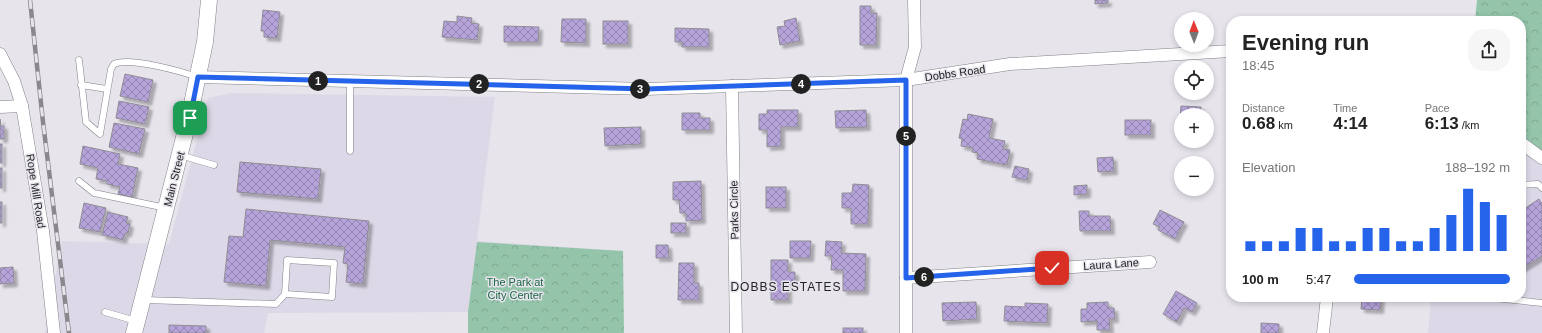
<!DOCTYPE html>
<meta charset="utf-8">
<style>
:root{--surface:#fff;--page:#f6f6f6;--text:#222;--muted:#767676;--accent:#2563eb}
body{margin:0;font-family:Arial,sans-serif;background:var(--page);color:var(--text);height:100vh;display:flex;flex-direction:column;font-size:15px;white-space:nowrap}
*{box-sizing:border-box;margin:0}
p{font-size:13px;color:var(--muted)}
.icon{flex:none;width:22px;height:22px;fill:none;stroke:currentColor;stroke-width:2;stroke-linecap:round;stroke-linejoin:round}
.map{position:relative;flex:1;overflow:hidden}
.sheet{position:absolute;left:1226px;top:16px;width:300px;height:286px;display:flex;flex-direction:column;background:var(--surface);border-radius:16px;box-shadow:0 2px 6px #0003}
.sheet>*{flex:none}
.needle{width:26px;rotate:359deg}
.controls{position:absolute;left:1174px;top:12px;display:grid;gap:8px}
.controls a{display:grid;place-items:center;width:40px;height:40px;border-radius:50%;background:var(--surface);box-shadow:0 2px 6px #0003;font-size:20px}
.pin{position:absolute;display:grid;place-items:center;width:34px;height:34px;color:#fff;margin:-17px;border-radius:8px;box-shadow:0 2px 6px #0006}
.km{position:absolute;width:20px;height:20px;margin:-10px;border-radius:50%;background:#222;color:#fff;font-size:11px;line-height:20px;text-align:center}
.round{display:grid;place-items:center;flex:none;width:42px;height:42px;border-radius:16px;background:var(--page)}
.summary{display:flex;align-items:center;justify-content:space-between;height:68px;padding:0 16px}
h1{font-size:22px;font-weight:800;line-height:30px}
.metrics{display:grid;grid-template-columns:repeat(3,1fr);gap:6px;height:68px;padding:4px 16px}
.metrics div{display:grid;align-content:center}
.metrics b{font-size:17px;font-weight:800}
.metrics small{font-size:11px;font-weight:400}
.metrics p{font-size:11px}
.chart{height:112px;padding:8px 16px}
.chart p{display:flex;justify-content:space-between}
.chart svg{width:100%;height:72px;margin-top:4px;stroke:var(--accent);stroke-width:6}
ul{padding:0 16px;list-style:none;font-size:13px}
li{display:grid;grid-template-columns:64px 48px 1fr;align-items:center;height:30px}
li i{height:10px;border-radius:5px;background:var(--accent)}
.map>svg:first-child{display:block}
</style>
<div class="map">
<svg width="1542" height="333" viewBox="0 0 1542 333">
<defs>
<pattern id="forest-crowns" width="20" height="18" patternUnits="userSpaceOnUse"><rect width="20" height="18" fill="#94c5aa"/><path d="M2 6a3 3 0 1 1 6 0M12 15a3 3 0 1 1 6 0" fill="none" stroke="#7fa992"/></pattern>
<pattern id="building-cross-hatch" width="8" height="8" patternUnits="userSpaceOnUse"><rect width="8" height="8" fill="#b5a3da"/><path d="M0 0l8 8M0 8l8-8" fill="none" stroke="#9384b1"/></pattern>
<filter id="shadow"><feDropShadow dx="3.5" dy="3.5" stdDeviation="1" flood-color="#0004"/></filter>
</defs>
<rect width="100%" height="100%" fill="#e7e4ec"/>
<g fill="#ddd8e7">
<polygon points="231,93 495,97 477,241 623,251 625,333 623,252 477,242 468,312 268,313 264,333 45,333 62,241 169,244 208,98"/>
<polygon points="1521,141 1542,156 1542,333 1428,333 1431,297 1521,297"/>
</g>
<g fill="url(#forest-crowns)">
<polygon points="1477,0 1542,0 1542,156 1521,141 1521,21 1475,21"/>
<polygon points="477,242 623,251 624,333 468,333 468,312"/>
</g>
<g fill="url(#building-cross-hatch)" stroke="#8f8d94" filter="url(#shadow)">
<polygon points="1095,0 1108,0 1108,3 1095,4"/>
<polygon points="860,6 871,6 871,13 877,13 876,45 860,45"/>
<polygon points="263,10 280,12 277,38 264,37 264,31 261,31"/>
<polygon points="457,16 472,18 471,23 479,24 477,40 442,37 444,21 457,22"/>
<polygon points="796,18 800,41 780,45 777,27 785,26 784,21"/>
<polygon points="562,19 586,19 586,43 561,42"/>
<rect x="603" y="21" width="25" height="23"/>
<polygon points="504,26 539,27 538,42 504,42"/>
<polygon points="675,28 709,29 709,47 682,47 682,42 675,42"/>
<polygon points="125,74 153,80 148,102 120,96"/>
<polygon points="119,101 149,107 145,124 116,118"/>
<polygon points="1181,106 1201,107 1201,115 1181,115 1180,120"/>
<polygon points="767,110 798,110 798,127 781,127 781,146 767,147 767,130 759,130 759,114 767,114"/>
<polygon points="866,110 867,127 836,128 835,111"/>
<polygon points="682,113 700,113 700,118 710,118 710,130 682,130"/>
<polygon points="968,114 993,119 989,138 1005,141 1003,149 1010,150 1007,165 977,159 978,153 972,152 973,148 961,146 962,139 959,138 963,119 967,120"/>
<polygon points="0,119 1,126 4,126 4,139 0,139"/>
<rect x="1125" y="120" width="26" height="15"/>
<polygon points="114,123 145,129 139,154 109,147"/>
<polygon points="641,127 641,144 605,146 604,128"/>
<rect x="0" y="144" width="2" height="19"/>
<polygon points="83,146 120,154 118,164 138,168 132,197 118,194 120,187 107,184 107,181 96,179 98,168 80,164"/>
<polygon points="1113,157 1114,171 1098,172 1097,158"/>
<polygon points="240,162 321,169 318,199 237,192"/>
<polygon points="1015,166 1029,169 1027,180 1012,177"/>
<rect x="0" y="168" width="2" height="20"/>
<polygon points="701,181 702,220 686,221 686,213 680,213 679,200 673,200 673,182"/>
<polygon points="853,184 869,185 868,224 851,224 851,208 842,208 842,193 852,193"/>
<polygon points="1087,185 1087,194 1074,195 1074,186"/>
<rect x="766" y="187" width="20" height="21"/>
<polygon points="1539,199 1542,204 1542,256 1521,269 1521,211"/>
<rect x="0" y="202" width="2" height="21"/>
<polygon points="84,203 106,208 100,232 79,228"/>
<polygon points="246,209 369,221 363,284 346,282 348,264 343,263 345,247 270,240 266,286 224,282 229,236 243,237"/>
<polygon points="1160,210 1184,222 1175,239 1158,230 1160,227 1153,224"/>
<polygon points="1079,211 1089,211 1089,216 1110,216 1111,231 1080,231"/>
<polygon points="108,212 128,217 126,223 130,224 128,233 125,233 123,240 102,235"/>
<rect x="671" y="223" width="15" height="10"/>
<polygon points="790,241 811,241 810,258 790,258"/>
<polygon points="826,241 842,242 841,253 866,254 865,291 843,291 843,270 831,270 832,256 825,256"/>
<polygon points="656,245 668,245 669,258 656,258"/>
<polygon points="771,260 788,260 788,272 795,272 795,283 788,283 788,300 771,300"/>
<polygon points="679,263 694,263 694,283 699,283 699,300 678,300"/>
<polygon points="13,267 14,283 0,284 0,268"/>
<polygon points="1176,291 1197,303 1192,312 1184,308 1177,322 1163,314"/>
<polygon points="1362,297 1381,297 1380,310 1361,309"/>
<polygon points="976,302 977,319 943,321 942,303"/>
<polygon points="1108,302 1108,308 1114,308 1115,319 1109,319 1110,330 1097,330 1097,321 1081,322 1081,309 1087,309 1087,303"/>
<polygon points="1025,303 1048,304 1047,323 1004,321 1005,306 1025,307"/>
<polygon points="1261,323 1279,324 1279,333 1261,333"/>
<polygon points="169,325 206,326 206,333 169,333"/>
<rect x="843" y="328" width="20" height="5"/>
</g>
<g fill="none" stroke-linecap="round" stroke-linejoin="round">
<defs>
<g id="service">
<path d="M79 60 86 122 100 134 111 69 114 64C130 57 180 71 197 77"/>
<polyline points="81,85 107,89"/>
<polyline points="350,151 350,82"/>
<polyline points="180,155 214,165"/>
<polyline points="79,181 94,193 166,208"/>
<polyline points="1521,185 1538,184 1542,188"/>
<polyline points="1484,297 1542,303"/>
<polyline points="144,300 276,304 285,294 287,260 334,263 332,297 285,294"/>
<polyline points="105,312 136,321"/>
</g>
<g id="minor">
<polyline points="0,54 14,81 22,106 43,231 54,333"/>
<polyline points="198,77 646,89 906,80 1010,64 1231,51"/>
<polyline points="732,86 736,333"/>
<polyline points="0,107 22,106"/>
<polyline points="1521,143 1542,158"/>
<polyline points="906,278 1150,262"/>
<polyline points="906,333 906,80 915,47 914,0"/>
<polyline points="1323,333 1327,297"/>
</g>
<polyline id="secondary" points="134,333 189,118 205,42 209,0"/>
</defs>
<use href="#service" stroke="#828087" stroke-width="7"/>
<use href="#minor" stroke="#828087" stroke-width="13"/>
<use href="#secondary" stroke="#828087" stroke-width="17"/>
<use href="#service" stroke="#fff" stroke-width="6"/>
<use href="#minor" stroke="#fff" stroke-width="12"/>
<use href="#secondary" stroke="#fff" stroke-width="16"/>
<defs>
<polyline id="rail" points="30,0 43,122 69,333"/>
</defs>
<use href="#rail" stroke="#8a888d" stroke-width="4.5"/>
<use href="#rail" stroke="#e7e4ec" stroke-width="3" stroke-dasharray="9" stroke-linecap="butt"/>
</g>
<g fill="none" stroke-linecap="round" stroke-linejoin="round">
<defs>
<polyline id="route" points="190,118 198,77 646,89 906,80 906,278 1052,268"/>
</defs>
<use href="#route" stroke="#fff" stroke-width="8"/>
<use href="#route" stroke="#2563eb" stroke-width="5"/>
</g>
<g text-anchor="middle" stroke-width="3" stroke-linejoin="round" paint-order="stroke">
<g font-size="11" fill="#232325" stroke="#e7e4ec">
<text transform="translate(955 73) rotate(-8)" y="4">Dobbs Road</text>
<text transform="translate(174 179) rotate(-76)" y="4">Main Street</text>
<text transform="translate(36 191) rotate(81)" y="4">Rope Mill Road</text>
<text transform="translate(734 210) rotate(-91)" y="4">Parks Circle</text>
<text transform="translate(1111 264) rotate(-4)" y="4">Laura Lane</text>
</g>
<g font-size="11" fill="#1d6646" stroke="#e7e4ec">
<text x="515" y="286">The Park at<tspan x="515" dy="13">City Center</tspan></text>
</g>
<g font-size="12" letter-spacing="1" fill="#232325" stroke="#e7e4ec">
<text x="786" y="291">DOBBS ESTATES</text>
</g>
</g>
</svg>
<div class="controls">
<a><svg class="needle" viewBox="-14 -14 28 28"><path d="M0-13l5 13h-10z" fill="#e53935"/><path d="M0 13l5-13h-10z" fill="#767676"/></svg></a>
<a><svg class="icon" aria-label="locate" viewBox="0 0 24 24"><circle cx="12" cy="12" r="6"/><path d="M12 2v4M12 18v4M2 12h4M18 12h4"/></svg></a>
<a>+</a>
<a>−</a>
</div>
<div class="pin" style="left:190px;top:118px;background:#1e9e55"><svg class="icon" aria-label="arrive" viewBox="0 0 24 24"><path d="M6 21V4h12l-3 4 3 4H6"/></svg></div>
<div class="pin" style="left:1052px;top:268px;background:#d93025"><svg class="icon" aria-label="check" viewBox="0 0 24 24"><path d="M5 12l5 5 9-10"/></svg></div>
<b class="km" style="left:318px;top:81px">1</b>
<b class="km" style="left:479px;top:84px">2</b>
<b class="km" style="left:640px;top:89px">3</b>
<b class="km" style="left:801px;top:84px">4</b>
<b class="km" style="left:906px;top:136px">5</b>
<b class="km" style="left:924px;top:277px">6</b>
<section class="sheet">
<div class="summary"><div><h1>Evening run</h1><p>18:45</p></div><a class="round"><svg class="icon" aria-label="share" viewBox="0 0 24 24"><path d="M12 15V3M7 8l5-5 5 5M5 13v7h14v-7"/></svg></a></div>
<div class="metrics">
<div><p>Distance</p><b>0.68<small> km</small></b></div>
<div><p>Time</p><b>4:14</b></div>
<div><p>Pace</p><b>6:13<small> /km</small></b></div>
</div>
<div class="chart"><p><span>Elevation</span>188–192 m</p>
<svg viewBox="0 0 160 44" preserveAspectRatio="none"><path d="M5 44V38M15 44V38M25 44V38M35 44V30M45 44V30M55 44V38M65 44V38M75 44V30M85 44V30M95 44V38M105 44V38M115 44V30M125 44V22M135 44V6M145 44V14M155 44V22"/></svg>
</div>
<ul>
<li><b>100 m</b>5:47<i style="width:100%"></i></li>
</ul>
</section>
</div>
